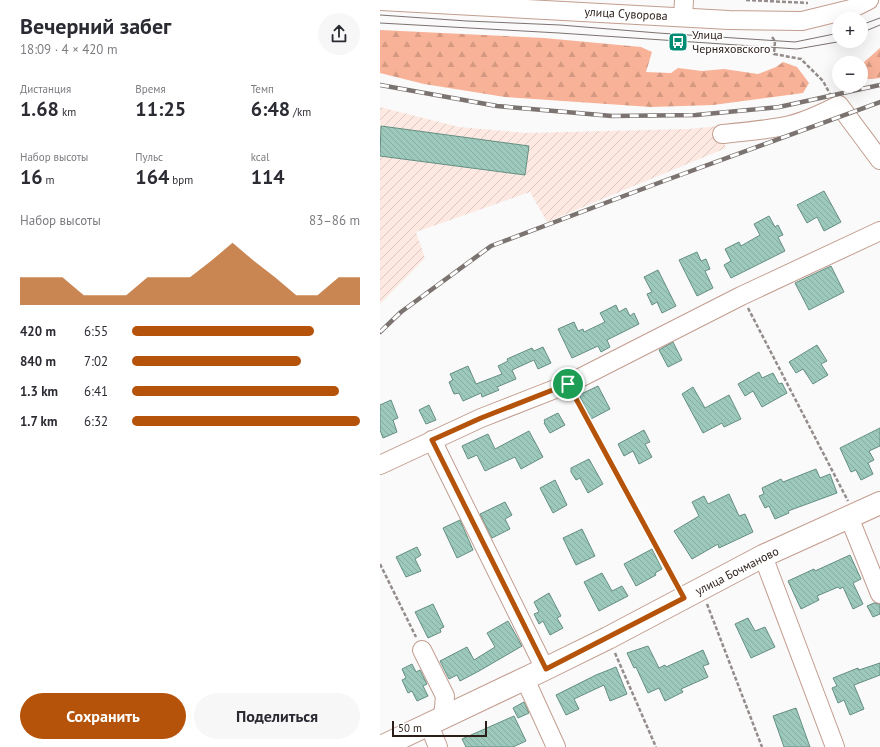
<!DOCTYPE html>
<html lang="ru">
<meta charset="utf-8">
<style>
:root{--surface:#fff;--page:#f7f7f7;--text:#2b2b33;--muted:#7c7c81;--accent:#b45309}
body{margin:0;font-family:"PT Sans",sans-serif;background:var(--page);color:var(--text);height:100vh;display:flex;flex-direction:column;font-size:15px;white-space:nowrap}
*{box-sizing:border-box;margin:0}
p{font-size:13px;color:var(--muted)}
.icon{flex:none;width:22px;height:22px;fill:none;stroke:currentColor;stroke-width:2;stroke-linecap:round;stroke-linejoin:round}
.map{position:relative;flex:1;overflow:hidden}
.sheet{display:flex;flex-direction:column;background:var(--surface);width:380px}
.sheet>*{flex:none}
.tools{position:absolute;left:452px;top:12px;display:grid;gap:8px}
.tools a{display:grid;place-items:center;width:36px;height:36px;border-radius:50%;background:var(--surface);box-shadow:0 4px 16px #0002;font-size:20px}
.scale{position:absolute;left:12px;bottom:10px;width:95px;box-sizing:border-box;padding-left:4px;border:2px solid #2b1d18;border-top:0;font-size:11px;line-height:14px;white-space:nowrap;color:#2b1d18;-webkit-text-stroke:3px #fff;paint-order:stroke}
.pin{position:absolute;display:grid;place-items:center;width:34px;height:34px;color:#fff;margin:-17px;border:2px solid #fff;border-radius:50%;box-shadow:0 1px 4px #0007}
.round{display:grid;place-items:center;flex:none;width:42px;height:42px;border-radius:21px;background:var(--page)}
.headline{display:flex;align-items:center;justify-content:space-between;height:68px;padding:0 20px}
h1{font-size:22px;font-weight:700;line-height:30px}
.figures{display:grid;grid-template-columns:repeat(3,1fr);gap:6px;height:68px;padding:4px 20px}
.figures div{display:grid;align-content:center}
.figures b{font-size:20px;font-weight:700}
.figures small{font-size:11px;font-weight:400}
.figures p{font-size:11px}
.chart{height:112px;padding:8px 20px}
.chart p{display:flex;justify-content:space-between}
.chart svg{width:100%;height:72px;margin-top:4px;fill:var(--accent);opacity:.7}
.button{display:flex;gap:8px;margin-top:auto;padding:8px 20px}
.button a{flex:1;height:46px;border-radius:24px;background:var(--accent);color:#fff;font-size:16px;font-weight:700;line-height:46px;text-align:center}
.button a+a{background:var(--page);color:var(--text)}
ul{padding:0 20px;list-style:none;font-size:13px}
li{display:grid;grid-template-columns:64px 48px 1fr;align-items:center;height:30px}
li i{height:10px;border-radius:5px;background:var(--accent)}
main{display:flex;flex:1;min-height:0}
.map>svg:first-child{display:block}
</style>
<main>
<section class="sheet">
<div class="headline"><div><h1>Вечерний забег</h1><p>18:09 · 4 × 420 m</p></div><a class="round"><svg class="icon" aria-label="share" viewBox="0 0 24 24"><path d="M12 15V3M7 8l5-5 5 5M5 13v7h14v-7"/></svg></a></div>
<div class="figures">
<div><p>Дистанция</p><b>1.68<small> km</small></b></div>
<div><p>Время</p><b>11:25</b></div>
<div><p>Темп</p><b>6:48<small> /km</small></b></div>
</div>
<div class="figures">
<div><p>Набор высоты</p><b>16<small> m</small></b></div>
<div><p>Пульс</p><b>164<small> bpm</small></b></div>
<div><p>kcal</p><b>114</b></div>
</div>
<div class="chart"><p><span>Набор высоты</span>83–86 m</p>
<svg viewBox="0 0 160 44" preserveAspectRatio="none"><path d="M0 44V27L10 27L20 27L30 38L40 38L50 38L60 27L70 27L80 27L90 17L100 6L110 17L120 27L130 38L140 38L150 27L160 27V44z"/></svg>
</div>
<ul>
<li><b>420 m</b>6:55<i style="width:80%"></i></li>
<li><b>840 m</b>7:02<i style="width:74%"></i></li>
<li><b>1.3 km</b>6:41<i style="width:91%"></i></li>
<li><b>1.7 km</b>6:32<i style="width:100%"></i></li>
</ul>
<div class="button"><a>Сохранить</a><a>Поделиться</a></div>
</section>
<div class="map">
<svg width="500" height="747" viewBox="0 0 500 747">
<defs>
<pattern id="industrial-furrows" width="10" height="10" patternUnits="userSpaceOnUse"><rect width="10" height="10" fill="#fde9e2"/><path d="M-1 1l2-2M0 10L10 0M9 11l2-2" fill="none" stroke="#d9c7c1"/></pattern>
<pattern id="forest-firs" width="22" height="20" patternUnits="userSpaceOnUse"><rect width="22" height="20" fill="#f8b298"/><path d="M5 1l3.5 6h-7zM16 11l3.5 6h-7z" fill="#d59982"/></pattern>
<pattern id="building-back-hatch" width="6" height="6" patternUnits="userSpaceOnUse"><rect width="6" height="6" fill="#9dc9bc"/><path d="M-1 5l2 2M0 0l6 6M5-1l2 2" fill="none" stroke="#87aca1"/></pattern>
</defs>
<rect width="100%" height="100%" fill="#fafafa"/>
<polygon fill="url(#industrial-furrows)" points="0,107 79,127 146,133 308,129 339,126 346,148 167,222 150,192 36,232 45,258 0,304"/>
<g fill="url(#forest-firs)">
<polygon points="0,30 164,38 261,47 272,52 266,72 291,73 298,68 322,71 344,69 378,74 396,67 403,62 417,67 429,83 423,93 333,105 271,107 125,97 44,84 0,73"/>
<polygon points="500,48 500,78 492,79 485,79 482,73 482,64"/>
</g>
<g fill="url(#building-back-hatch)" stroke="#648e82">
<polygon points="1,126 149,146 145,175 0,156"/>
<polygon points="444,191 461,222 444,231 437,217 427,223 417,205"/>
<polygon points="389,216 395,227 398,225 403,235 398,237 405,251 351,278 344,265 351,261 345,249 359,242 361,246 380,235 374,224"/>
<polygon points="317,252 321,261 326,259 330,269 325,271 333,288 317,296 299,260"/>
<polygon points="451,266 464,292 429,310 415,283"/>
<polygon points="278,270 296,306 282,313 277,302 272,305 267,294 272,292 264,277"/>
<polygon points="236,305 239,312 246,308 250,316 254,313 259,324 227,340 230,347 221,352 218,346 192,358 178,329 194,322 198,331 203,329 204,332 225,322 220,313"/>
<polygon points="293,342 302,360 288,367 279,350"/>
<polygon points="437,345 447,361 441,364 448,375 433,384 423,369 416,373 409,362"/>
<polygon points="163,347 171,363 158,369 154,360 132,370 136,379 117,387 119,390 102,397 101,393 83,401 79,393 74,394 69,382 73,380 70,374 88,366 96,384 122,374 118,366 128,361 127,359 152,348 154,351"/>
<polygon points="379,372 382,378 393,373 399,384 402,383 407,393 382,407 373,391 365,396 358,384"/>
<polygon points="218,386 230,409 211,419 199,395"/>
<polygon points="313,387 325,408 349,395 361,419 344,427 342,423 323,433 302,394"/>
<polygon points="11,400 18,418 13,420 17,432 3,438 0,430 0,405"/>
<polygon points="49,405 56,420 46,424 39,410"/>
<polygon points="178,413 185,425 170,433 164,423 165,422 164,420"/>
<polygon points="500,428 500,446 489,451 494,460 488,463 493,474 481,480 476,470 471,472 460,448"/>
<polygon points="264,430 270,442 265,444 272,457 259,464 253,451 244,456 238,444"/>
<polygon points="149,431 163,457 141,469 135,457 105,471 97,455 88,459 82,446 108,434 115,449"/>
<polygon points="209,459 223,484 208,493 200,478 196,480 191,472 191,468"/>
<polygon points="436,469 440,478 450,474 457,493 408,511 409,513 395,519 389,506 385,508 379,496 384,494 382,488 401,479 403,482"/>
<polygon points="175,480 187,505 173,513 160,488"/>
<polygon points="349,494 359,516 365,514 373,532 339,548 338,544 312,559 294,531 319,516 312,502 324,496 328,504"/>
<polygon points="125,502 132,515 125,519 130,529 112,538 100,514"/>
<polygon points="80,520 93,550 77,558 63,528"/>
<polygon points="202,529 215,556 196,565 183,538"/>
<polygon points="37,547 41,555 35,559 41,571 26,577 16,557"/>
<polygon points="272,549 282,569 275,573 276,575 256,586 244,564"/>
<polygon points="470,555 481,579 473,583 483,604 473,609 463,587 460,589 458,587 437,596 439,600 421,609 408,581 434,569 435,571"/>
<polygon points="222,573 232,591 242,586 248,596 219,611 204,582"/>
<polygon points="169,593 181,616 177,618 183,628 170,635 163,621 159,624 154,614 159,612 154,602"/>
<polygon points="494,603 500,604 500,614 493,617 487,606"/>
<polygon points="53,604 64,627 60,629 61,632 48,638 35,612"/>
<polygon points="368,618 375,631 385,627 395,647 371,658 355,624"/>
<polygon points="128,621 142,646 99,671 80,681 77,675 69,679 60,661 87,647 94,660 115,647 107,633"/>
<polygon points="268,646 279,668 285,665 286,667 323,650 329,664 323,666 328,677 301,689 303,692 285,701 279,688 268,693 256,667 254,668 247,653"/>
<polygon points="500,663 500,675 474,685 484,709 470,715 464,700 458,703 452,688 457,686 453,678 478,668 479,670"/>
<polygon points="32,664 36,672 40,670 47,684 43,686 48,696 37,701 32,691 28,693 22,680 26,678 22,669"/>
<polygon points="236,667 247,694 230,701 224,685 194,699 199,709 186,715 176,695 216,675"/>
<polygon points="144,702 149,713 138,718 133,708"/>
<polygon points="416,708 430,747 404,747 393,716"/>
<polygon points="134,716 146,741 133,747 86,747 82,739"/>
</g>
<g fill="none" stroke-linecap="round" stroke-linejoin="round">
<defs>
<g id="minor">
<polyline points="0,1 349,20 422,21 471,9 489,0"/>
<polyline points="303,17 304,0"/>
<path d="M342 134C364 132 388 130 410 125 427 121 443 113 459 105L500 160"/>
<polyline points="52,440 165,669"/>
<polyline points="0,465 101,418 188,384 361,296 500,231"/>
<polyline points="469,517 500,594"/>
<polyline points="383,556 455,747"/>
<polyline points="42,650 65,696 63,718"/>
<polyline points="145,679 176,747"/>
<polyline points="49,725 58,747"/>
</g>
<polyline id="major" points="1,747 165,669 228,638 383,556 500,503"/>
</defs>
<use href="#minor" stroke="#c39d8f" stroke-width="20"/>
<use href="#major" stroke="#c39d8f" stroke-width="24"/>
<g stroke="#938c8a" stroke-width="2.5" stroke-dasharray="4 2" stroke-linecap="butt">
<polyline points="366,0 428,3"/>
<polyline points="392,37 395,41 394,54 421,59 443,81 450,94"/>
<polyline points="321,49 325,49"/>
<polyline points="368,308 468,501"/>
<polyline points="195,397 296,584"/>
<polyline points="0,564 36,637"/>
<polyline points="327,604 382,747"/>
<polyline points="235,653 276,747"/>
</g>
<use href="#minor" stroke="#fff" stroke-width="18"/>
<use href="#major" stroke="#fff" stroke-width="22"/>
<g stroke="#7b7370" stroke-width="1">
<polyline points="0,15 87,21 180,25 278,33 415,42 459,33"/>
<polyline points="0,23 179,33 417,49 463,41"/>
<polyline points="481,25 500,18"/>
<polyline points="481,33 500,25"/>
</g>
<defs>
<g id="rail">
<polyline points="0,85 117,106 232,116 316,115 399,107 500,85"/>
<polyline points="0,332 21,312 111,246 281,182 500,102"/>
</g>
</defs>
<use href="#rail" stroke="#7b7370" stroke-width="4.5"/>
<use href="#rail" stroke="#fff" stroke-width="3" stroke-dasharray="9" stroke-linecap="butt"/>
</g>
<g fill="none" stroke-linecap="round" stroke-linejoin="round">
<defs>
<polygon id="route" points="188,384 304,598 166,669 52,440 101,418"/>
</defs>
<use href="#route" stroke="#fff" stroke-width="8"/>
<use href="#route" stroke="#b45309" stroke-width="5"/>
</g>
<defs>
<symbol id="bus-square" viewBox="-11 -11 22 22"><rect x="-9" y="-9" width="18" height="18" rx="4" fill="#008b73" stroke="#fff"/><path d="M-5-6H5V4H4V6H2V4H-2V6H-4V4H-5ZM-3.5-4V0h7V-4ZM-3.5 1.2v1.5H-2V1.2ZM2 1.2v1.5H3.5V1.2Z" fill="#fff"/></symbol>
</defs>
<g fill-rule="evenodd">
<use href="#bus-square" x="287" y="31" width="22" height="22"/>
</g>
<g text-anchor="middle" stroke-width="3.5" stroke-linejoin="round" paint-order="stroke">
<g font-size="12" fill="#2b1d18" stroke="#fff">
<text transform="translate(246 14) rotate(3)" y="4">улица Суворова</text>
<text transform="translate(357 571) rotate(-27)" y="4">улица Бочманово</text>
</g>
<g font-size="12" fill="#2b1d18" stroke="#fff" text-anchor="start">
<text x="312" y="39">Улица<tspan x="312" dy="14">Черняховского</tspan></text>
</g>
</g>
</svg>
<div class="tools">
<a>+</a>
<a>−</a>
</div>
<div class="scale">50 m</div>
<div class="pin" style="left:188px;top:384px;background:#1e9e55"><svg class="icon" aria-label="arrive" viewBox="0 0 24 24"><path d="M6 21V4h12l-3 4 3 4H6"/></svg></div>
</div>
</main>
